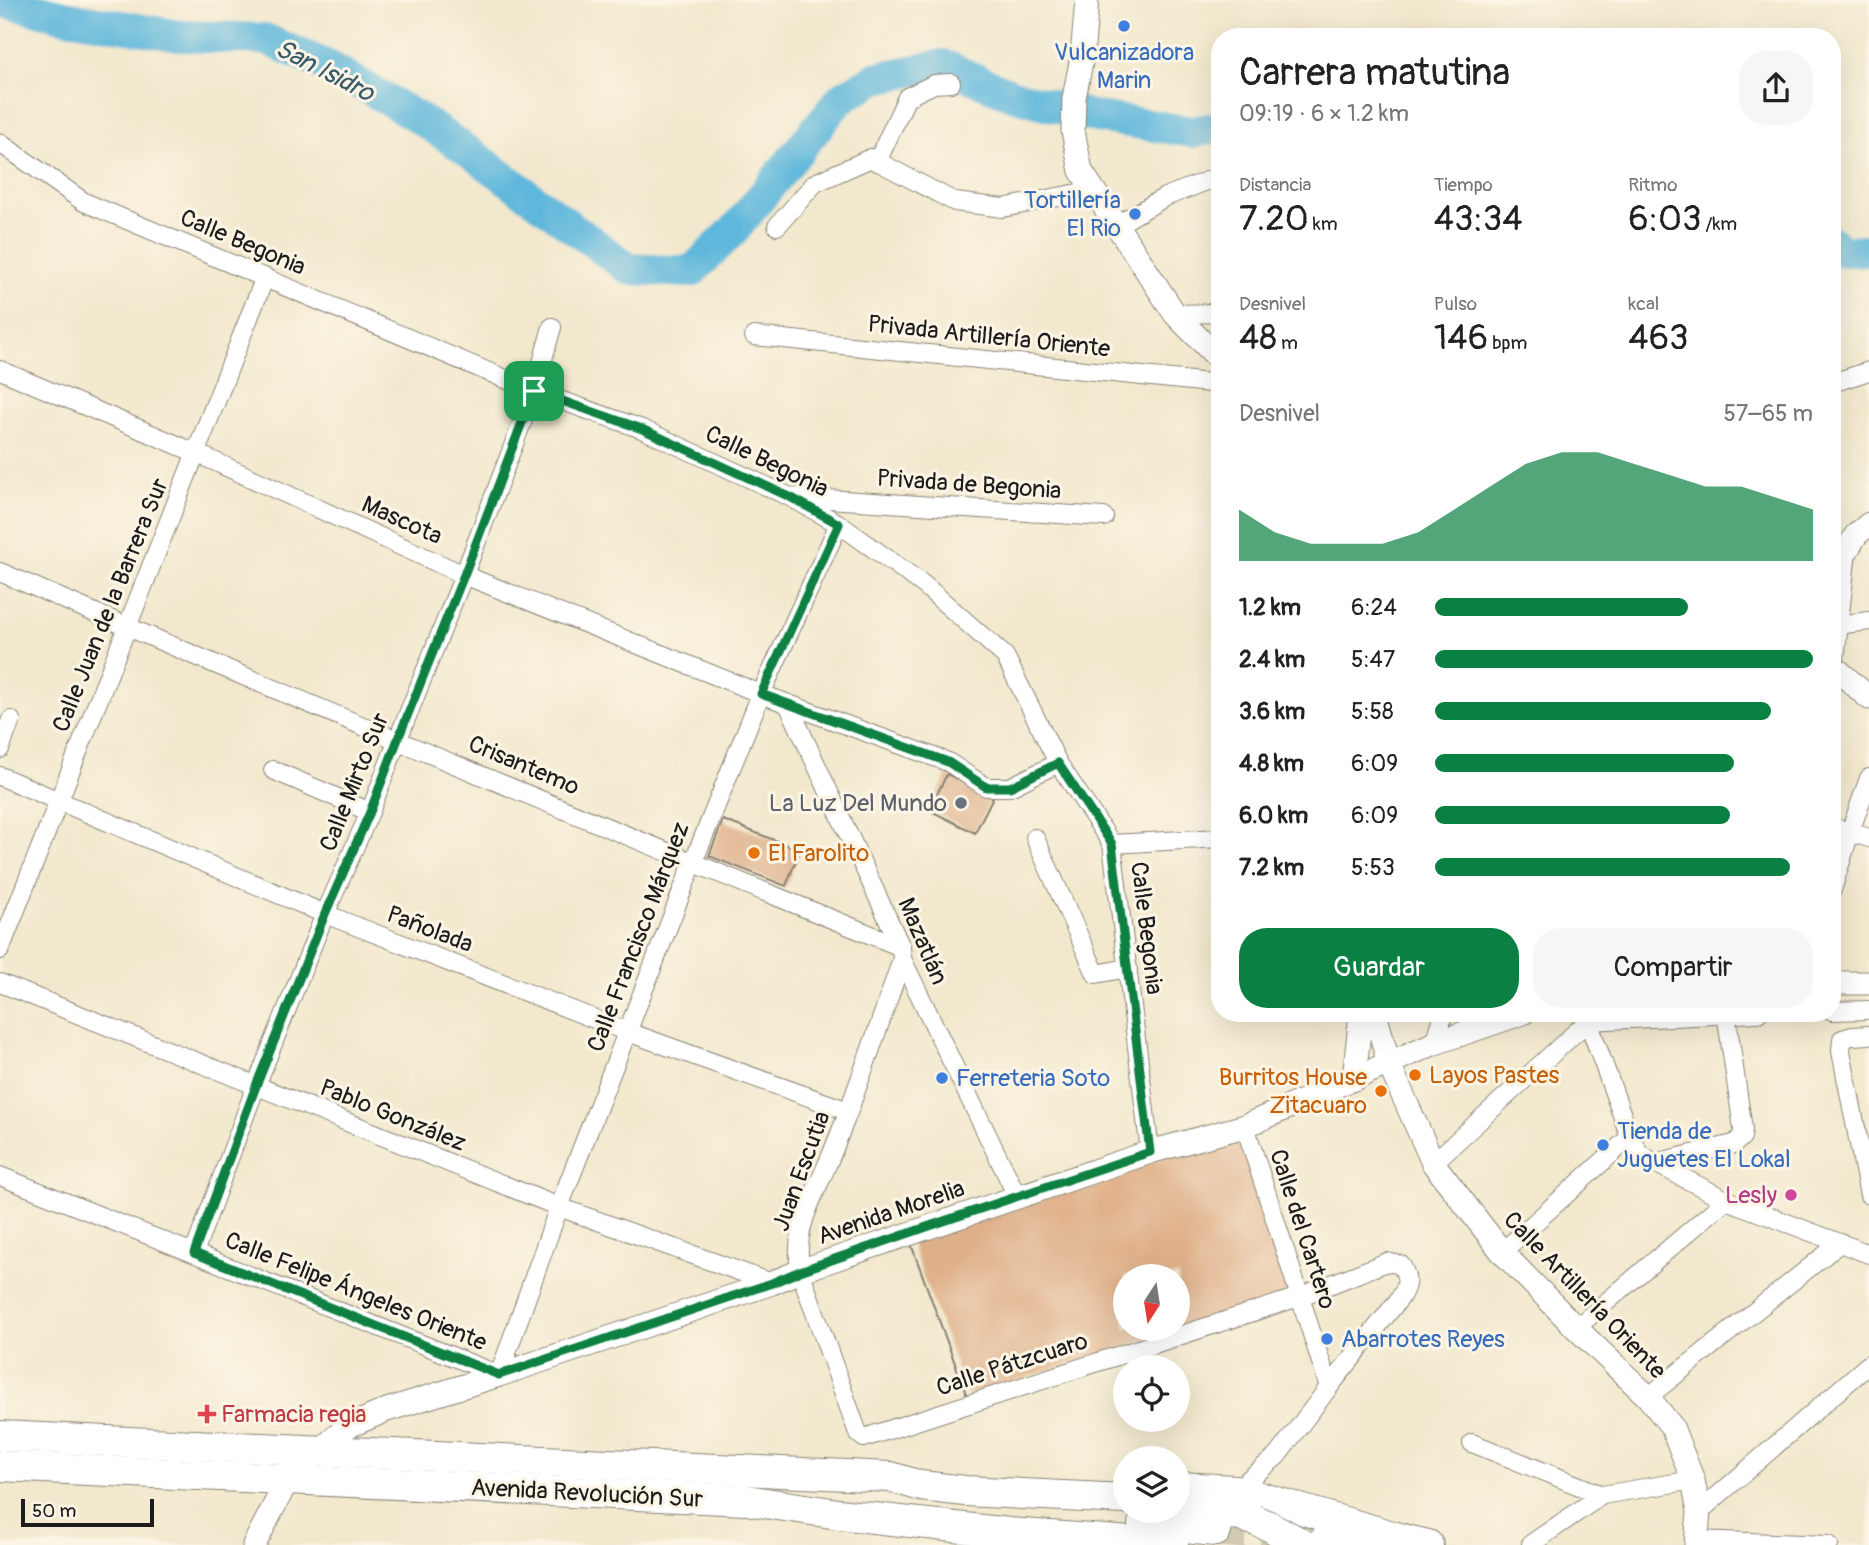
<!DOCTYPE html>
<html lang="es">
<meta charset="utf-8">
<style>
:root{--surface:#fff;--page:#f6f6f6;--text:#222;--muted:#767676;--accent:#0b8043}
body{margin:0;font-family:Pangolin,sans-serif;background:var(--page);color:var(--text);height:100vh;display:flex;flex-direction:column;font-size:26px;white-space:nowrap}
*{box-sizing:border-box;margin:0}
p{font-size:23px;color:var(--muted)}
.icon{flex:none;width:38px;height:38px;fill:none;stroke:currentColor;stroke-width:2;stroke-linecap:round;stroke-linejoin:round}
.map{position:relative;flex:1;overflow:hidden}
.drawer{position:absolute;left:1211px;top:28px;width:630px;height:994px;display:flex;flex-direction:column;background:var(--surface);border-radius:28px;box-shadow:0 7px 28px #0002}
.drawer>*{flex:none}
.needle{width:46px;rotate:192deg}
.tools{position:absolute;left:1113px;top:1264px;display:grid;gap:14px}
.tools a{display:grid;place-items:center;width:77px;height:77px;border-radius:50%;background:var(--surface);box-shadow:0 7px 28px #0002;font-size:35px}
.scale{position:absolute;left:21px;bottom:18px;width:133px;box-sizing:border-box;padding-left:7px;border:4px solid #1c1c1c;border-top:0;font-size:19px;line-height:24px;white-space:nowrap;color:#1c1c1c;-webkit-text-stroke:5px #fcf5e5;paint-order:stroke}
.pin{position:absolute;display:grid;place-items:center;width:60px;height:60px;color:#fff;margin:-30px;border-radius:14px;box-shadow:0 4px 10px #0006}
.round{display:grid;place-items:center;flex:none;width:74px;height:74px;border-radius:28px;background:var(--page)}
.overview{display:flex;align-items:center;justify-content:space-between;height:119px;padding:0 28px}
h1{font-size:38px;font-weight:600;line-height:52px}
.metrics{display:grid;grid-template-columns:repeat(3,1fr);gap:10px;height:119px;padding:7px 28px}
.metrics div{display:grid;align-content:center}
.metrics b{font-size:35px;font-weight:600}
.metrics small{font-size:19px;font-weight:400}
.metrics p{font-size:19px}
.chart{height:196px;padding:14px 28px}
.chart p{display:flex;justify-content:space-between}
.chart svg{width:100%;height:126px;margin-top:7px;fill:var(--accent);opacity:.7}
.primary-button{display:flex;gap:14px;margin-top:auto;padding:14px 28px}
.primary-button a{flex:1;height:80px;border-radius:28px;background:var(--accent);color:#fff;font-size:28px;font-weight:600;line-height:80px;text-align:center}
.primary-button a+a{background:var(--page);color:var(--text)}
ul{padding:0 28px;list-style:none;font-size:23px}
li{display:grid;grid-template-columns:112px 84px 1fr;align-items:center;height:52px}
li i{height:18px;border-radius:9px;background:var(--accent)}
.map>svg:first-child{display:block}
</style>
<div class="map">
<svg width="1869" height="1545" viewBox="0 0 1869 1545">
<rect width="100%" height="100%" fill="#fcf5e5"/>
<filter id="ink" filterUnits="userSpaceOnUse"><feTurbulence type="fractalNoise" baseFrequency=".0143" numOctaves="2"/><feDisplacementMap in="SourceGraphic" scale="14" xChannelSelector="R" yChannelSelector="G"/><feConvolveMatrix kernelMatrix="1 2 1 2 8 2 1 2 1" color-interpolation-filters="sRGB"/></filter>
<filter id="wash" filterUnits="userSpaceOnUse"><feTurbulence type="fractalNoise" baseFrequency=".00686" numOctaves="4" result="noise"/><feDisplacementMap in="SourceGraphic" scale="28" xChannelSelector="R" yChannelSelector="G"/><feGaussianBlur stdDeviation="1.57" result="paint"/><feColorMatrix in="noise" values="0 0 0 0 0 0 0 0 0 0 0 0 0 0 0 0 0 1.4 0 .05"/><feComposite in="paint" operator="in"/></filter>
<g filter="url(#wash)">
<rect width="100%" height="100%" fill="#f2e8cd"/>
<g fill="none" stroke-linecap="round" stroke-linejoin="round">
<g stroke="#5eb7db" stroke-width="32">
<polyline points="0,1 62,16 180,36 265,39 332,68 417,117 471,153 629,269 691,272 737,227 841,98 876,78 943,65 1012,95 1091,116 1193,132 1220,127"/>
<polyline points="1832,242 1843,251 1869,250"/>
</g>
</g>
<g id="blocks">
<g fill="#dfb18a" fill-rule="evenodd">
<polygon points="947,774 993,797 975,833 929,810"/>
<polygon points="723,820 800,850 786,886 709,856"/>
<path d="M1241 1131 1295 1294 967 1396 911 1244ZM1125 1276H1178V1328H1125Z"/>
</g>
</g>
</g>
<g filter="url(#ink)">
<use href="#blocks" fill-opacity="0" stroke="#878274" stroke-width="2"/>
<g fill="none" stroke-linecap="round" stroke-linejoin="round">
<polyline stroke="#d2c9b2" stroke-width="30" stroke-dasharray="30 15" stroke-linecap="butt" points="1216,1531 1288,1538"/>
<defs>
<g id="minor">
<polyline points="0,143 84,202 534,391 642,429 790,497 839,524 924,585 1005,656 1058,763 1112,844 1150,1152"/>
<polyline points="877,162 907,97 934,84 951,83"/>
<polyline points="1117,225 1165,197 1220,176"/>
<polyline points="777,226 815,183 871,158 955,202 1003,208 1093,190"/>
<polyline points="1175,314 1220,313"/>
<polyline points="754,336 1220,384"/>
<polyline points="0,370 196,453 464,575 761,694 948,762 986,787 1010,787 1058,763"/>
<polyline points="1832,383 1869,371"/>
<polyline points="797,497 1104,517"/>
<path d="M0 572C298 701 599 825 901 947"/>
<polyline points="1837,625 1869,621"/>
<polyline points="788,704 901,947 902,959 1017,1196"/>
<polyline points="0,749 11,720"/>
<polyline points="273,770 370,812"/>
<polyline points="0,776 325,914 628,1032 848,1111"/>
<polyline points="1832,827 1869,838"/>
<polyline points="1035,838 1096,974 1128,968"/>
<polyline points="1112,844 1220,838"/>
<polyline points="1832,890 1850,832 1869,778"/>
<polyline points="0,950 265,277"/>
<path d="M902 959C885 1009 867 1060 849 1110 842 1128 835 1147 827 1165 811 1203 794 1227 800 1271L858 1433 864 1438 1299 1297 1387 1262 1401 1265C1409 1278 1408 1285 1400 1298L1329 1387 1277 1456 1236 1490"/>
<polyline points="0,983 559,1207 772,1283"/>
<polyline points="1832,1011 1869,1010"/>
<polyline points="1583,1013 1588,1021 1630,1137 1640,1154 1655,1163 1726,1200 1869,1254"/>
<polyline points="1869,1035 1852,1036 1842,1039 1841,1051 1869,1195"/>
<polyline points="1435,1043 1444,1013"/>
<polyline points="1245,1126 1329,1387"/>
<polyline points="1433,1163 1588,1021 1758,1013"/>
<polyline points="1655,1163 1734,1144 1742,1137 1743,1129 1726,1013"/>
<polyline points="0,1176 499,1375 559,1207 693,863 761,694 839,524"/>
<polyline points="1502,1252 1630,1137"/>
<polyline points="194,1253 256,1086 325,914 370,812 398,739 464,575 534,391 552,327"/>
<polyline points="1576,1328 1726,1200"/>
<polyline points="1648,1397 1840,1243"/>
<polyline points="1472,1443 1602,1495 1693,1480"/>
<polyline points="1699,1512 1869,1364"/>
<polyline points="1696,1540 1829,1545"/>
<polyline points="1531,1544 1602,1495"/>
</g>
<g id="tertiary">
<polyline points="1087,0 1082,57 1074,98 1073,131 1081,171 1175,314 1220,360"/>
<polyline points="1832,663 1844,555 1856,535 1869,524"/>
<polyline points="1832,665 1869,698"/>
<polyline points="1832,983 1869,983"/>
<polyline points="1375,1013 1389,1064 1433,1163 1502,1252 1576,1328 1648,1397 1672,1427 1693,1480 1699,1512 1696,1545"/>
<polyline points="1354,1079 1361,1013"/>
<polyline points="254,1545 288,1479 347,1427 387,1410 499,1375 772,1283 800,1271 1150,1152 1245,1126 1435,1043 1523,1013"/>
</g>
<g id="primary">
<polyline points="0,1436 891,1477 921,1486 965,1491 1125,1499"/>
<polyline points="0,1466 746,1500 838,1514 1009,1533 1173,1545"/>
<polyline points="1178,1487 1236,1490 1399,1538 1428,1545"/>
<polyline points="1186,1505 1222,1511 1254,1520"/>
<polyline points="1143,1524 1216,1531"/>
<polyline points="1324,1541 1361,1545"/>
</g>
</defs>
<use href="#minor" stroke="#878274" stroke-width="20"/>
<use href="#tertiary" stroke="#878274" stroke-width="25"/>
<use href="#primary" stroke="#878274" stroke-width="32"/>
<use href="#minor" stroke="#fff" stroke-width="18"/>
<use href="#tertiary" stroke="#fff" stroke-width="23"/>
<use href="#primary" stroke="#fff" stroke-width="30"/>
<defs>
<polyline id="primary-bridge" points="1254,1520 1269,1526 1304,1545"/>
</defs>
<use href="#primary-bridge" stroke="#878274" stroke-width="32" stroke-linecap="butt"/>
<use href="#primary-bridge" stroke="#fff" stroke-width="30"/>
</g>
</g>
<g fill="none" stroke-linecap="round" stroke-linejoin="round" filter="url(#ink)">
<defs>
<polygon id="route" points="534,391 642,429 790,497 839,524 761,694 948,762 986,787 1010,787 1058,763 1112,844 1150,1152 944,1221 800,1271 772,1283 499,1375 194,1253 256,1086 325,914 370,812 398,739 464,575"/>
</defs>
<use href="#route" stroke="#fff" stroke-width="14"/>
<use href="#route" stroke="#0b8043" stroke-width="9"/>
</g>
<g fill="#3f7fe0" stroke="#fcf5e5" stroke-width="2.5">
<circle cx="1124" cy="26" r="7"/>
<circle cx="1135" cy="214" r="7"/>
<circle cx="942" cy="1078" r="7"/>
<circle cx="1603" cy="1145" r="7"/>
<circle cx="1327" cy="1339" r="7"/>
</g>
<circle fill="#6b7280" stroke="#fcf5e5" stroke-width="2.5" cx="961" cy="803" r="7"/>
<g fill="#e8710a" stroke="#fcf5e5" stroke-width="2.5">
<circle cx="754" cy="853" r="7"/>
<circle cx="1415" cy="1075" r="7"/>
<circle cx="1381" cy="1091" r="7"/>
</g>
<circle fill="#d1479c" stroke="#fcf5e5" stroke-width="2.5" cx="1791" cy="1195" r="7"/>
<path fill="#e0444e" stroke="#fcf5e5" stroke-width="2.5" d="M203.5 1403.5h7v7h7v7h-7v7h-7v-7h-7v-7h7z"/>
<g text-anchor="middle" stroke-width="6" stroke-linejoin="round" paint-order="stroke">
<g font-size="24" fill="#366cbe" stroke="#fcf5e5" text-anchor="start">
<text x="1124" y="60" text-anchor="middle">Vulcanizadora<tspan x="1124" dy="28">Marin</tspan></text>
<text x="1121" y="208" text-anchor="end">Tortillería<tspan x="1121" dy="28">El Rio</tspan></text>
<text x="956" y="1086">Ferreteria Soto</text>
<text x="1617" y="1139">Tienda de<tspan x="1617" dy="28">Juguetes El Lokal</tspan></text>
<text x="1341" y="1347">Abarrotes Reyes</text>
</g>
<g font-size="24" fill="#1c1c1c" stroke="#fcf5e5">
<text transform="translate(243 242) rotate(23)" y="8">Calle Begonia</text>
<text transform="translate(989 336) rotate(6)" y="8">Privada Artillería Oriente</text>
<text transform="translate(767 461) rotate(26)" y="8">Calle Begonia</text>
<text transform="translate(969 484) rotate(4)" y="8">Privada de Begonia</text>
<text transform="translate(402 520) rotate(24)" y="8">Mascota</text>
<text transform="translate(110 605) rotate(-68)" y="8">Calle Juan de la Barrera Sur</text>
<text transform="translate(524 765) rotate(23)" y="8">Crisantemo</text>
<text transform="translate(354 782) rotate(-68)" y="8">Calle Mirto Sur</text>
<text transform="translate(1147 928) rotate(83)" y="8">Calle Begonia</text>
<text transform="translate(430 929) rotate(21)" y="8">Pañolada</text>
<text transform="translate(638 937) rotate(-69)" y="8">Calle Francisco Márquez</text>
<text transform="translate(923 941) rotate(67)" y="8">Mazatlán</text>
<text transform="translate(393 1115) rotate(22)" y="8">Pablo González</text>
<text transform="translate(801 1171) rotate(-70)" y="8">Juan Escutia</text>
<text transform="translate(891 1212) rotate(-19)" y="8">Avenida Morelia</text>
<text transform="translate(1303 1229) rotate(72)" y="8">Calle del Cartero</text>
<text transform="translate(356 1291) rotate(22)" y="8">Calle Felipe Ángeles Oriente</text>
<text transform="translate(1585 1295) rotate(46)" y="8">Calle Artillería Oriente</text>
<text transform="translate(1012 1364) rotate(-18)" y="8">Calle Pátzcuaro</text>
<text transform="translate(587 1493) rotate(3)" y="8">Avenida Revolución Sur</text>
</g>
<g font-size="24" fill="#5b616d" stroke="#fcf5e5" text-anchor="end">
<text x="947" y="811">La Luz Del Mundo</text>
</g>
<g font-size="24" fill="#c56008" stroke="#fcf5e5" text-anchor="start">
<text x="768" y="861">El Farolito</text>
<text x="1429" y="1083">Layos Pastes</text>
<text x="1367" y="1085" text-anchor="end">Burritos House<tspan x="1367" dy="28">Zitacuaro</tspan></text>
</g>
<g font-size="24" fill="#b23c85" stroke="#fcf5e5" text-anchor="end">
<text x="1777" y="1203">Lesly</text>
</g>
<g font-size="24" fill="#be3a42" stroke="#fcf5e5" text-anchor="start">
<text x="221" y="1422">Farmacia regia</text>
</g>
<g font-size="26" font-style="italic" fill="#365a68" stroke="#fcf5e5">
<text transform="translate(325 70) rotate(27)" y="9">San Isidro</text>
</g>
</g>
</svg>
<div class="tools">
<a><svg class="needle" viewBox="-14 -14 28 28"><path d="M0-13l5 13h-10z" fill="#e53935"/><path d="M0 13l5-13h-10z" fill="#767676"/></svg></a>
<a><svg class="icon" aria-label="locate" viewBox="0 0 24 24"><circle cx="12" cy="12" r="6"/><path d="M12 2v4M12 18v4M2 12h4M18 12h4"/></svg></a>
<a><svg class="icon" aria-label="layers" viewBox="0 0 24 24"><path d="M12 4l9 5-9 5-9-5zM3 14l9 5 9-5"/></svg></a>
</div>
<div class="scale">50 m</div>
<div class="pin" style="left:534px;top:391px;background:#1e9e55"><svg class="icon" aria-label="arrive" viewBox="0 0 24 24"><path d="M6 21V4h12l-3 4 3 4H6"/></svg></div>
<section class="drawer">
<div class="overview"><div><h1>Carrera matutina</h1><p>09:19 · 6 × 1.2 km</p></div><a class="round"><svg class="icon" aria-label="share" viewBox="0 0 24 24"><path d="M12 15V3M7 8l5-5 5 5M5 13v7h14v-7"/></svg></a></div>
<div class="metrics">
<div><p>Distancia</p><b>7.20<small> km</small></b></div>
<div><p>Tiempo</p><b>43:34</b></div>
<div><p>Ritmo</p><b>6:03<small> /km</small></b></div>
</div>
<div class="metrics">
<div><p>Desnivel</p><b>48<small> m</small></b></div>
<div><p>Pulso</p><b>146<small> bpm</small></b></div>
<div><p>kcal</p><b>463</b></div>
</div>
<div class="chart"><p><span>Desnivel</span>57–65 m</p>
<svg viewBox="0 0 160 44" preserveAspectRatio="none"><path d="M0 44V26L10 34L20 38L30 38L40 38L50 34L60 26L70 18L80 10L90 6L100 6L110 10L120 14L130 18L140 18L150 22L160 26V44z"/></svg>
</div>
<ul>
<li><b>1.2 km</b>6:24<i style="width:67%"></i></li>
<li><b>2.4 km</b>5:47<i style="width:100%"></i></li>
<li><b>3.6 km</b>5:58<i style="width:89%"></i></li>
<li><b>4.8 km</b>6:09<i style="width:79%"></i></li>
<li><b>6.0 km</b>6:09<i style="width:78%"></i></li>
<li><b>7.2 km</b>5:53<i style="width:94%"></i></li>
</ul>
<div class="primary-button"><a>Guardar</a><a>Compartir</a></div>
</section>
</div>
